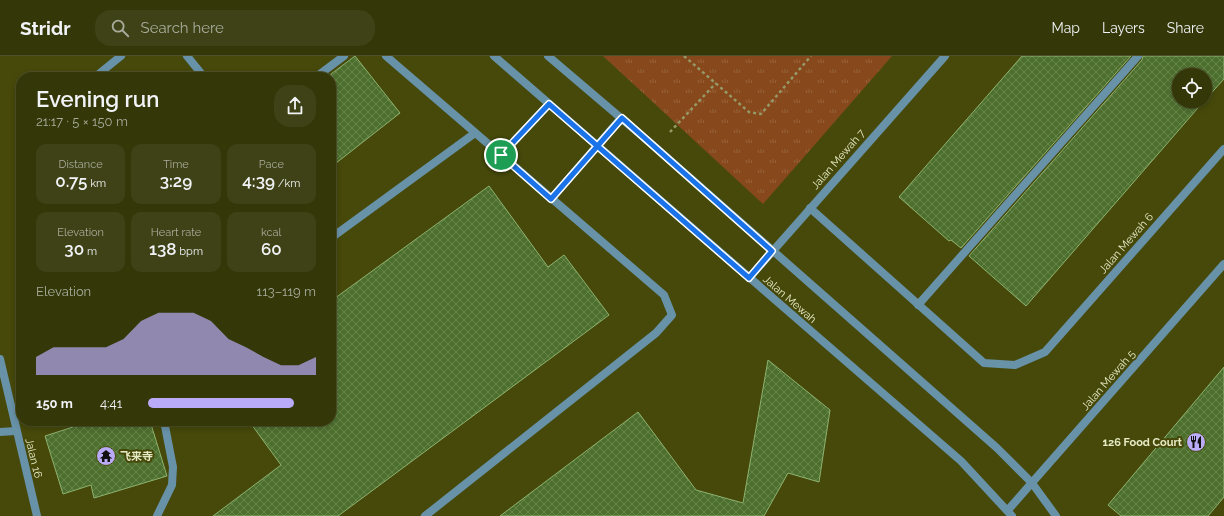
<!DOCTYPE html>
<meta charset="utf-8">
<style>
:root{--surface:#343708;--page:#3f4216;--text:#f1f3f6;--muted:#a9ac9c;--line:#4e5129;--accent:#b9abf7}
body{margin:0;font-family:Raleway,"Noto Sans SC",sans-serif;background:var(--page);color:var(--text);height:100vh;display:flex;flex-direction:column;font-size:15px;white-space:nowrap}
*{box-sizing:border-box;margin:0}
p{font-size:13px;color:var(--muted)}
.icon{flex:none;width:22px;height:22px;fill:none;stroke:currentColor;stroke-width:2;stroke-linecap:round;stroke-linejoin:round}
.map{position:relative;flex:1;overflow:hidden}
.details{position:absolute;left:16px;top:16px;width:320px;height:354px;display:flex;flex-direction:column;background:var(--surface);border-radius:16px;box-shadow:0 2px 6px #0003,0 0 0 1px var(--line)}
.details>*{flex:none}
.controls{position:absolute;left:1172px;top:12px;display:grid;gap:8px}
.controls a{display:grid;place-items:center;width:40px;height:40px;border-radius:50%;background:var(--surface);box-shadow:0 2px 6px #0003,0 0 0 1px var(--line);font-size:20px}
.pin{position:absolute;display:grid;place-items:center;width:34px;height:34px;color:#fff;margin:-17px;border:2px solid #fff;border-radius:50%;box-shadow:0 1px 4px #0007}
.round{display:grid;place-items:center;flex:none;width:42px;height:42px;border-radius:16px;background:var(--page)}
.summary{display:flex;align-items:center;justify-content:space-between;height:68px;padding:0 20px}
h1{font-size:22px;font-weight:600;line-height:30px}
.stats{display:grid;grid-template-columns:repeat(3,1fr);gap:6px;height:68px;padding:4px 20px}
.stats div{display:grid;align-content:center;border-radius:10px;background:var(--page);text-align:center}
.stats b{font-size:17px;font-weight:600}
.stats small{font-size:11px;font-weight:400}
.stats p{font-size:11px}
.chart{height:112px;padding:8px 20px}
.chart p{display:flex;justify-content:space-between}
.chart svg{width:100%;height:72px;margin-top:4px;fill:var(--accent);opacity:.7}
ul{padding:0 20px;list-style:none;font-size:13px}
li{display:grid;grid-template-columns:64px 48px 1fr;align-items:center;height:30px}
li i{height:10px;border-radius:5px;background:var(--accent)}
header{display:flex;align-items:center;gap:24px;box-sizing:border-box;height:56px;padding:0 20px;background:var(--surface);border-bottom:1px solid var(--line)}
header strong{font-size:19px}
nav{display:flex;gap:22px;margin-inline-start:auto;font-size:14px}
.search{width:280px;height:36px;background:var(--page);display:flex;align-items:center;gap:10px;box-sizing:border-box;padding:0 14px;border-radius:16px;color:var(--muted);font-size:15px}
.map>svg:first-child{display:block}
</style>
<header>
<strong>Stridr</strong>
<div class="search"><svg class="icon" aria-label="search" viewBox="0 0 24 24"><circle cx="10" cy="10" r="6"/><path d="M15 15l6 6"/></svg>Search here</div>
<nav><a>Map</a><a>Layers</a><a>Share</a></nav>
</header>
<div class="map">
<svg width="1224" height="460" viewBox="0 0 1224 460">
<defs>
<pattern id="park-tufts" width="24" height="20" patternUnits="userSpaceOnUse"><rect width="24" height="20" fill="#87481c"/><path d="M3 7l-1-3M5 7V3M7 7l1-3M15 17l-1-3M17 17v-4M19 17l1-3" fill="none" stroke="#98633c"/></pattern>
<pattern id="building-cross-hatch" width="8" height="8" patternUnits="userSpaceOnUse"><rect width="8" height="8" fill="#4d6f2e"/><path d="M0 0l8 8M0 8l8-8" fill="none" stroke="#67844b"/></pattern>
</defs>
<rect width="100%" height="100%" fill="#46490a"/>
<polygon fill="url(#park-tufts)" points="603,0 892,0 763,148"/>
<g fill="url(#building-cross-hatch)" stroke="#8eb370">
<polygon points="355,0 400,57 331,111 331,18"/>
<polygon points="1022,0 1131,0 961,192 951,184 949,185 899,141"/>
<polygon points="1143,0 1224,0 1224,23 1205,44 1205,19 1179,19 1179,45 1204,45 1026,250 969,200 1142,4"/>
<polygon points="489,130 548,211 564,199 609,259 338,460 213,460 281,409 249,365 331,365 331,245"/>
<polygon points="768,304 830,354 819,426 788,417 764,460 500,460 638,356 696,434 743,447"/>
<polygon points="1224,311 1224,441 1208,460 1121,460 1108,449"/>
<polygon points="71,365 150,365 167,420 94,442 91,429 63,438 45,380 73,371"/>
</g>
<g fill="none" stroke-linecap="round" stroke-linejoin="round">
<g stroke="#969a67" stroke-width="2.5" stroke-dasharray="3 3" stroke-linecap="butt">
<polyline points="684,0 749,56 761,58 811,0"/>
<polyline points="670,76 716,27"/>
</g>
<g stroke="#6892a8" stroke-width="8">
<polyline points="187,0 204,21"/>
<polyline points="95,21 121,0"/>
<polyline points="918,249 1138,0"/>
</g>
<g stroke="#6892a8" stroke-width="8">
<polyline points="386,0 664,239 672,259 656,277 425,460"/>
<polyline points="316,21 344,0"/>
<polyline points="501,99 549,48"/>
<polyline points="551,143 621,62"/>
<polyline points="810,152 984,307 1015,309 1045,296 1224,93"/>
<polyline points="331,182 475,77"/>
<polyline points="749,222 945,0"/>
<polyline points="0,303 37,460"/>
<polyline points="0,376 16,375"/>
<polyline points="1008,454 1224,208"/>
<polyline points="157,460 172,429 173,411 164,365"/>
</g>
<g stroke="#6892a8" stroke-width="8">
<polyline points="494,0 961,405 1012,460"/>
<polyline points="548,0 655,91 997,392 1032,427 1056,460"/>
</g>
</g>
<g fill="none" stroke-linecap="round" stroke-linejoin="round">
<defs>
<path id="route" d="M501 99 549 48 749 222 772 195 622 62C598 89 575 116 551 143L501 99"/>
</defs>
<use href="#route" stroke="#fff" stroke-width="8"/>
<use href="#route" stroke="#1a73e8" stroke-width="5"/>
</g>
<defs>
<symbol id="restaurant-disc" viewBox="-11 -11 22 22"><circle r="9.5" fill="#b9abf7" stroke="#46490a"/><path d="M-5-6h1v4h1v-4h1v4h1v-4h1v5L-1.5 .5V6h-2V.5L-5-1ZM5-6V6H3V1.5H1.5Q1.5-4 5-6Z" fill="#111"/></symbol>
<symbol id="temple-disc" viewBox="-11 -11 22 22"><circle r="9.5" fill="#b9abf7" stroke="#46490a"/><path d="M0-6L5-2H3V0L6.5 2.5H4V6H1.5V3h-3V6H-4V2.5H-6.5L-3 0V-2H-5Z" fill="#111"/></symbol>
</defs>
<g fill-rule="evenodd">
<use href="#restaurant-disc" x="1185" y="375" width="22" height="22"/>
<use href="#temple-disc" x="95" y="389" width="22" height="22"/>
</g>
<g text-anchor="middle" stroke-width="4" stroke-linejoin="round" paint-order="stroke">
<g font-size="11" fill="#e7ebc5" stroke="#46490a">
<text transform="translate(838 103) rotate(-49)" y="4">Jalan Mewah 7</text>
<text transform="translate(1126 187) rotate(-49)" y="4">Jalan Mewah 6</text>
<text transform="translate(790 243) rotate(41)" y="4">Jalan Mewah</text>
<text transform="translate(1108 324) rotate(-49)" y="4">Jalan Mewah 5</text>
<text transform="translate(34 402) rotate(76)" y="4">Jalan 16</text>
</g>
<g font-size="11" font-weight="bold" fill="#e7ebc5" stroke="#46490a" text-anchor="end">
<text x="1182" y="390">126 Food Court</text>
<text x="120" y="404" text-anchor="start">飞来寺</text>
</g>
</g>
</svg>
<div class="controls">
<a><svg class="icon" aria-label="locate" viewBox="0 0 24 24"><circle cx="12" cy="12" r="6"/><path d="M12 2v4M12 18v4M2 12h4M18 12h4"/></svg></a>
</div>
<div class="pin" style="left:501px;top:99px;background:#1e9e55"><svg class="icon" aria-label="arrive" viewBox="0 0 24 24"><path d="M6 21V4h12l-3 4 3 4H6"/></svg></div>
<section class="details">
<div class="summary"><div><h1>Evening run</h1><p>21:17 · 5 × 150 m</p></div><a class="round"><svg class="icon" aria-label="share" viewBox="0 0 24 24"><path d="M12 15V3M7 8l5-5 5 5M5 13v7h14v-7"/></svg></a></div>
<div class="stats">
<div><p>Distance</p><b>0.75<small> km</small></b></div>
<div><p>Time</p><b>3:29</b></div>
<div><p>Pace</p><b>4:39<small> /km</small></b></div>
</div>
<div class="stats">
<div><p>Elevation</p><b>30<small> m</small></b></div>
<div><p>Heart rate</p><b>138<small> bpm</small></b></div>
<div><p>kcal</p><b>60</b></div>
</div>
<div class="chart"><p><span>Elevation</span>113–119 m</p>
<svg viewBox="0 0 160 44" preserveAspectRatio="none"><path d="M0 44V33L10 27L20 27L30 27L40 27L50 22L60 11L70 6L80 6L90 6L100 11L110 22L120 27L130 33L140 38L150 38L160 33V44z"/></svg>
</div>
<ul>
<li><b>150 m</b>4:41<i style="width:87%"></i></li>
</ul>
</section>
</div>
